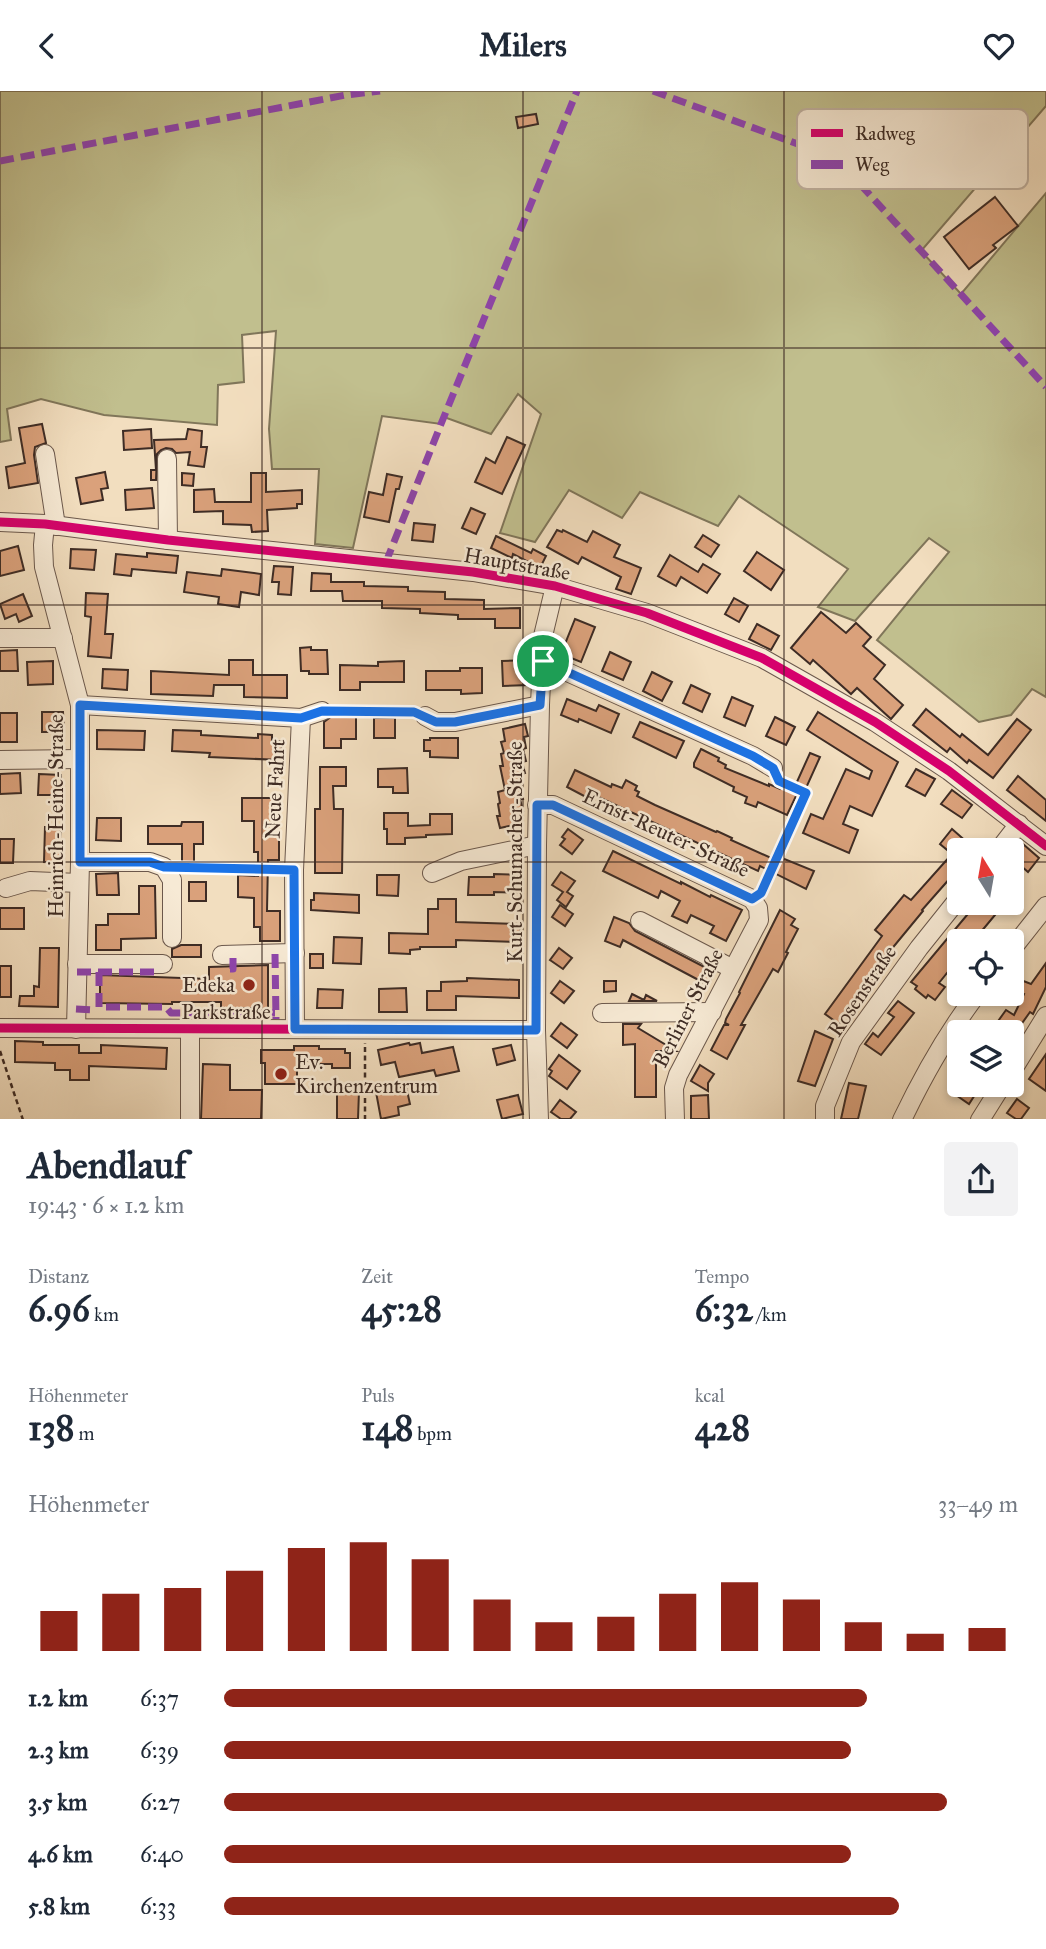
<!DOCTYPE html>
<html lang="de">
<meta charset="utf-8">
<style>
:root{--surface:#fff;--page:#f2f2f3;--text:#1f2937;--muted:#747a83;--accent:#8f2418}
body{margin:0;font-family:"IM FELL Great Primer",serif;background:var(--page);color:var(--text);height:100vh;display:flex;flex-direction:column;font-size:26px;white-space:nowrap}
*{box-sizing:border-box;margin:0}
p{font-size:23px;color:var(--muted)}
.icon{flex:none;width:38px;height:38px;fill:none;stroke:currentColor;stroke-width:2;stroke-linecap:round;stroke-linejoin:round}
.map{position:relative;height:1028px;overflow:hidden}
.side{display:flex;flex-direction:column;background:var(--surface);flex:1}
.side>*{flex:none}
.needle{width:46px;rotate:349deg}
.controls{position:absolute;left:947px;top:747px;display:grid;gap:14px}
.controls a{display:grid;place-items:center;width:77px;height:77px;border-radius:7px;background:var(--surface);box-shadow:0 4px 10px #0003;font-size:35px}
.pin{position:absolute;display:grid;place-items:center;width:60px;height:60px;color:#fff;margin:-30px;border:4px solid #fff;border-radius:50%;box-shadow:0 2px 7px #0007}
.round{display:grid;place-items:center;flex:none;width:74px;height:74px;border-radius:7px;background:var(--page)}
.head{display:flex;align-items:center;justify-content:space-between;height:119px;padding:0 28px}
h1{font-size:38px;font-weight:700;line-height:52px}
.stats{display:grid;grid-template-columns:repeat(3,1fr);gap:10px;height:119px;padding:7px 28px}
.stats div{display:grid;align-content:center}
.stats b{font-size:35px;font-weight:700}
.stats small{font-size:19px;font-weight:400}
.stats p{font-size:19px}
.chart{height:196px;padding:14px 28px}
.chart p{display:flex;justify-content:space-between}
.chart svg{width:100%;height:126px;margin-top:7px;stroke:var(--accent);stroke-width:6}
ul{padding:0 28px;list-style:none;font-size:23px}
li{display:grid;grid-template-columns:112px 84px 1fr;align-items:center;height:52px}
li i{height:18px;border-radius:9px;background:var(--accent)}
header{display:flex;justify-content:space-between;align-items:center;height:91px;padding:0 28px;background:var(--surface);font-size:32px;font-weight:700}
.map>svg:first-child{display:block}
</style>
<header><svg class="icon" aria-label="back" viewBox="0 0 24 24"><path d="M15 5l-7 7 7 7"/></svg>Milers<svg class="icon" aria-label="heart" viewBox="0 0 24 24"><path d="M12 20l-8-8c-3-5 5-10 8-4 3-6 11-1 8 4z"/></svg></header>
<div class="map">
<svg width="1046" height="1029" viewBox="0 0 1046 1029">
<rect width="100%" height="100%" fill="#f2debf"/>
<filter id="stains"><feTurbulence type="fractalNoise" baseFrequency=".00286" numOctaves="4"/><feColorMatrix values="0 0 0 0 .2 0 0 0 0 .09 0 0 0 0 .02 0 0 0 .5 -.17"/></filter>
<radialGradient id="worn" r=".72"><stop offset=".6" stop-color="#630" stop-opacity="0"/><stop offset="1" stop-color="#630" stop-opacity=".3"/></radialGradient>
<polygon fill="#c1bf8e" stroke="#80765a" stroke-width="2" points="0,0 1046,0 1046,15 921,160 961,203 1046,102 1046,606 1032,598 1011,624 979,631 877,549 949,461 929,447 855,530 818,516 848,478 739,405 718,435 640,401 622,427 569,399 535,451 500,442 541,323 518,303 491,343 444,326 441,333 382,325 353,457 315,453 319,378 272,378 269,338 276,240 242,244 244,291 218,294 217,334 104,324 41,308 7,318 11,349 0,351"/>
<g fill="#daa17b" stroke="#3e2c25" stroke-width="2">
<polygon points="536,23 538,33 518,37 516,26"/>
<polygon points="995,106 1018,135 993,154 996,157 969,178 944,146"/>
<polygon points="42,333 46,352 35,356 34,364 38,392 9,397 6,376 25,372 19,337"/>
<polygon points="151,338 152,357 124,359 123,340"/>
<polygon points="188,338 202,340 201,356 207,356 204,376 188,374 190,361 176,362 172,358 166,357 161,359 157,363 156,389 151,389 151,379 156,379 154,349 186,348"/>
<polygon points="507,346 525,354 502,403 475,391 486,367 495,372"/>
<polygon points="105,381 108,397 101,398 103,409 81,413 76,387"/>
<polygon points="182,382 194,383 193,395 182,394"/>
<polygon points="251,382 266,382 266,401 302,399 302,413 297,413 297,417 267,419 268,440 252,441 251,434 223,433 223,420 194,421 194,399 214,398 215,411 251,411"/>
<polygon points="387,383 402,386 399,398 396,398 389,431 364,426 369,401 383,404"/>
<polygon points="152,397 154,417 126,419 125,399"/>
<polygon points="471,417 485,423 476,443 462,437"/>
<polygon points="414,432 435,434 433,451 412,449"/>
<polygon points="557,439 562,441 563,439 587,451 593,440 620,454 614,466 641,477 631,503 616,498 621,486 582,466 578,473 547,456"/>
<polygon points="703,444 719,454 711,466 695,456"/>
<polygon points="496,445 531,462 533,458 546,465 540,477 513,463 512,467 491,457"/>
<polygon points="18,455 24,479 0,485 0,460"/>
<polygon points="71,458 96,459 94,479 70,477"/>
<polygon points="757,461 784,479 771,499 744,480"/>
<polygon points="147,462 178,465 176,482 132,478 131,485 114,483 116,463 147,466"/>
<polygon points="670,464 698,481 703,473 720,483 707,502 681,486 676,495 658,485"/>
<polygon points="274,475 293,476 291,504 278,503 279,491 272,491"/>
<polygon points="222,478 261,483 259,504 241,501 239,516 218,513 219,506 184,501 187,481 221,485"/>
<polygon points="312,482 331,483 331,491 364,491 364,495 408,496 408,500 445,501 445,508 484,509 484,518 520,517 520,537 495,537 495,528 458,528 458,524 420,522 420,518 382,517 382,510 343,510 342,500 311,500"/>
<polygon points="86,502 108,503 105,543 113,543 111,567 88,565 91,526 85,525"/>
<polygon points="23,503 32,525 19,531 16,523 5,528 0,513"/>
<polygon points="734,507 748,515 739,531 725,523"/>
<polygon points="821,521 846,542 856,532 871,546 863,555 885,574 874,588 903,614 891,628 857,597 851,603 813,569 810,573 791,557"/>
<polygon points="575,528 595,536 581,571 561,563"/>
<polygon points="757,533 779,545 771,559 749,548"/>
<polygon points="311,556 311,559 327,559 328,583 309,583 309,580 301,580 300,557"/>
<polygon points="17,559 18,580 0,580 0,560"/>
<polygon points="610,561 631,571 623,589 602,580"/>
<polygon points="229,569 253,569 253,584 287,584 287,607 244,606 244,594 214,594 213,605 151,603 151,580 229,584"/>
<polygon points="529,569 529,594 503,595 502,570"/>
<polygon points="53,570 53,593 28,594 27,571"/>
<polygon points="404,570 404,591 360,591 360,599 340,599 340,574 378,575 378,571"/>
<polygon points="460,577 482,577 482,602 461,603 461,599 426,599 426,580 460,580"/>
<polygon points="103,578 128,579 127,599 102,597"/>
<polygon points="652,581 672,591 662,610 643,600"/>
<polygon points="691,594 710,603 702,621 683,612"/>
<polygon points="732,606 753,615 745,635 724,626"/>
<polygon points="567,608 596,620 599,614 619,623 611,642 579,628 578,631 561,624"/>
<polygon points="926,618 960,646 962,643 988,664 1017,628 1031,639 993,687 969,669 967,672 950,657 947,661 913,634"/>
<polygon points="42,621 63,621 64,641 42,641"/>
<polygon points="818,621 898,671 872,725 850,715 843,733 858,739 849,762 803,742 811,723 823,728 846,678 869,688 872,680 807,639"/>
<rect x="0" y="622" width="17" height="29"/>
<polygon points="332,625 356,625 356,648 341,648 341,657 324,657 324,631"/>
<polygon points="775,626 795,636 786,654 766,645"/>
<rect x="374" y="627" width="21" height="20"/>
<polygon points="640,631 684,650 676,667 633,646"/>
<polygon points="525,633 528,645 524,646 526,657 523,658 526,670 522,671 525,682 518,684 523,708 520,708 523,720 520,720 522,732 500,737 497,725 500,725 498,713 500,712 498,701 505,699 500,675 503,675 501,663 504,662 501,651 505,650 503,638"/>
<polygon points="97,639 145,640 144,659 97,658"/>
<polygon points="173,639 201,640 201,644 258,647 258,643 272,644 272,650 282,650 281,669 209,666 210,662 172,660"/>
<polygon points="430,647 458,647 458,667 430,666 430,660 424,660 424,649 430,649"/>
<polygon points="701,658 719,667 718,670 726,674 725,677 769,695 769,693 780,698 781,696 797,703 787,724 758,711 756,716 745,712 747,706 733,700 734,696 694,676 694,672"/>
<polygon points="810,662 820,666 806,697 796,693"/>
<polygon points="320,676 346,676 346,695 333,695 334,718 343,718 342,782 315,782 315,718 320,718"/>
<polygon points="407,677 408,702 393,702 393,696 378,696 378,678"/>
<polygon points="916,678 935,688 925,705 906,695"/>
<polygon points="575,679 611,696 612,693 622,697 626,689 637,695 635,699 639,701 637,705 655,714 716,741 717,740 732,747 731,749 780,771 782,767 814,780 806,798 760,775 758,780 588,701 586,706 567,696"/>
<polygon points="20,682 21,702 0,703 0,683"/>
<polygon points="39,683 61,684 61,704 38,704"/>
<polygon points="1018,685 1046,709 1046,730 1007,699"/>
<polygon points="952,699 972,714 962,727 941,713"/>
<polygon points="242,707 274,707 275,744 279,744 279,769 268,769 267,820 280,820 280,850 260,850 260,836 254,836 254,807 238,806 238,784 258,785 258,761 254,761 254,730 242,730"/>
<polygon points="384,722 408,722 408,735 430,734 430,723 452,723 452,743 426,744 426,746 405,747 405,753 387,753 387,738 384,738"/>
<polygon points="97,727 121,727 121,750 96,749"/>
<polygon points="182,731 203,731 203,753 194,753 194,773 182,773 182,753 148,753 148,735 181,735"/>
<polygon points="45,736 61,736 60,749 63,750 62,772 44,771"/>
<polygon points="568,738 583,749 572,763 560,754 565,748 562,746"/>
<polygon points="952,738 977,760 959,760 959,777 922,819 923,820 885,866 888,869 839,933 825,923 882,845 875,839 904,804 911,809 952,763 940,753"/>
<polygon points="0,748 14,748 13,772 0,772"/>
<polygon points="1023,753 1039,767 1028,781 1012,767"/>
<polygon points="613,760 681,793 681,791 710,806 711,804 742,819 726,850 710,842 714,835 691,824 687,832 672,825 680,810 661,800 658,807 603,780"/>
<polygon points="561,781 575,790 567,801 573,805 566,816 557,809 563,801 552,794"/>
<polygon points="118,782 119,804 97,804 96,783"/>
<polygon points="494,783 520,784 520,802 494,801 494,804 468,804 469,786 494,786"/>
<polygon points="377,784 399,784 398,805 377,804"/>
<rect x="189" y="791" width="17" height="19"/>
<polygon points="139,795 155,795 156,847 121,848 121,859 96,859 96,834 108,834 108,823 139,823"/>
<polygon points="314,802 359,804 359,822 311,819 311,809 314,809"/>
<polygon points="438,808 456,808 456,831 520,833 520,851 456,849 456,856 420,856 420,858 410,859 410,863 389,862 389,842 428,843 428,818 438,818"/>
<polygon points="977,812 1005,812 980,842 982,843 976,850 959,850 959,867 939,892 945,896 935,909 928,904 926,907 915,898 917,895 911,891"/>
<polygon points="560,814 573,823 565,835 552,826"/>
<rect x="0" y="817" width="24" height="21"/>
<polygon points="780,819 795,828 791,834 798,838 786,861 788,862 778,881 773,878 741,934 745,934 727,968 711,959 724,934 729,934 725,932 726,928 740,902 739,901"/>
<polygon points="614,826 629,832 635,840 714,881 708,894 623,849 620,856 605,850"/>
<polygon points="334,846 362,847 361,873 333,872"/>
<polygon points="181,854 201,854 201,866 172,866 172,858"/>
<polygon points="40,857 59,857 58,916 19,915 20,905 34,905 34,895 39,896"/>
<polygon points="559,857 572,867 563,878 550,869"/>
<rect x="310" y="863" width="13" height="14"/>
<polygon points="1046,872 1046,896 1033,923 1030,921 1013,945 1012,942 1008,942 996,933 1006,919 1014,924 1024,903 1016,900 1021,889 1031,893"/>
<polygon points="268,874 268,917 263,922 259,917 221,917 221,911 172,911 172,913 100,912 100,884 209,888 209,876"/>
<rect x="0" y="875" width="11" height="31"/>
<polygon points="467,887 519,889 519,907 456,905 456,919 427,919 427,900 441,900 441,891 467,890"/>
<polygon points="560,890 574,900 564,912 551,902"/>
<polygon points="604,890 616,890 616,900 604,901"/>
<polygon points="406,897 407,921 379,921 379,898"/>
<polygon points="318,898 343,899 342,917 317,917"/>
<polygon points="632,903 644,909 646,904 657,910 629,910"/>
<polygon points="898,910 914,922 881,964 865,953 873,942 878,946 894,926 888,922"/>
<polygon points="561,932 577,944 567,957 551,945"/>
<polygon points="623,933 641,933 638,937 676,960 656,960 656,1006 635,1006 635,953 623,954"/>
<polygon points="815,940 833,948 815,995 798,990"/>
<polygon points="15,950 43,951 43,954 79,954 79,962 101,962 101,954 167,957 166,978 89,975 89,989 70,989 70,979 55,979 55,972 15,971"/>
<polygon points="409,952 410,954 420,952 422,962 453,956 459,980 436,985 434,979 399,986 395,971 381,974 378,959"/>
<polygon points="511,954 515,969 497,974 493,958"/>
<polygon points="294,955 319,955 319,958 345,958 345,962 350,962 350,977 332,977 332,973 319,973 319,970 297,970 297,993 265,993 265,972 261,972 261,959 294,959"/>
<polygon points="1046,963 1046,1000 1029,988"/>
<polygon points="559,964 580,980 567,998 549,985 552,980 549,978"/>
<polygon points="203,973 230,974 230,999 262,999 261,1028 201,1028"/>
<polygon points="700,974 714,983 708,992 708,1000 691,990"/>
<polygon points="849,992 866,995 858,1028 841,1028"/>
<polygon points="958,994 970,994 978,999 969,1013 953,1002"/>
<polygon points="406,995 410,1013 398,1016 399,1024 381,1028 376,1001"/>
<polygon points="337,1000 359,1000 358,1028 337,1028"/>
<polygon points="518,1004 523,1023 502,1028 497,1009"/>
<polygon points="708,1004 709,1028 691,1028 691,1005"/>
<polygon points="1017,1008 1029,1017 1021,1028 1016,1028 1007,1022"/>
<polygon points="560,1009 576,1021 570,1028 561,1028 551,1021"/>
</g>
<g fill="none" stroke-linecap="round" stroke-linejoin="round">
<defs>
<g id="minor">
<polyline points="45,363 56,435"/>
<polyline points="167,368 168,449"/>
<polyline points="0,431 45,433 168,449 473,481 555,495 647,522 762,567 875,631 949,680 1046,755"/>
<polyline points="45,433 43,454 44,476 80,614 80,771 76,938"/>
<polyline points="0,547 63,547"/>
<polyline points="543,570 753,665 773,677"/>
<polyline points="80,614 301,627 294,779 295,938"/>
<polyline points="425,625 436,631 455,631 540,614"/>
<polyline points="301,627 322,620"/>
<polyline points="0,669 79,668"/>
<polyline points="537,714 553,714 752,808 758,817 759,829 678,984 674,997 675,1029"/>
<polyline points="998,760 1019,733"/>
<polyline points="80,771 150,771 164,776 172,789 172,847"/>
<polyline points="432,782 461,770 537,754"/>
<polyline points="6,797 30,790 79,792"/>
<polyline points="640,830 733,878"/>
<polyline points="1012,858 1046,815"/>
<polyline points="222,864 295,862"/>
<polyline points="77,873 163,873"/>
<polyline points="602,922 712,921"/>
<polyline points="0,937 536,939"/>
<polyline points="1012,980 1046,925"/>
<polyline points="190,1029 190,938"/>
<polyline points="539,1029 536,939 537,754 540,614 543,545 555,495"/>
<polyline points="825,1029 825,1015 851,951 919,857 959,807"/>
<path d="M902 1029C923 985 948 941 977 903"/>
<polyline points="980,1029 1002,994"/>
</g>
</defs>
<use href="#minor" stroke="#6b584c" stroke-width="20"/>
<g stroke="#3e2c25" stroke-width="2.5" stroke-dasharray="5 3.5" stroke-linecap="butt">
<polyline points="336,620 413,621"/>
<polyline points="182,777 280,779"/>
<polyline points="763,800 806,702 779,689"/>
<polyline points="0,960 23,1029"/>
<polyline points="365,1029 365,952"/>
</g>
<use href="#minor" stroke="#f7ead5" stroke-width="18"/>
<g stroke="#8e44ad" stroke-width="7" stroke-dasharray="14 7" stroke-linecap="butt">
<polyline points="653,0 836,67 1046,296"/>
<polyline points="0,70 346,4 380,0"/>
<polyline points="386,471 441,333 577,0"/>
<polyline points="275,863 276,928"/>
<polyline points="230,878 233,878 233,864"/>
<polyline points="77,881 154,881"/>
<polyline points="99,881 99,916 166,916 171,922 275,922"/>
<polyline points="76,918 96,919"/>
</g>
<defs>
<g id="cycleway">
<polyline points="0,431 45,433 168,449 473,481 555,495 647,522 762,567 875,631 949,680 1046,755"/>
<polyline points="0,937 536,939"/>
</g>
</defs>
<use href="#cycleway" stroke="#f7ead5" stroke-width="13"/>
<use href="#cycleway" stroke="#d6006c" stroke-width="9"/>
</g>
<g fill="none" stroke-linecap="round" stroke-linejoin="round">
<defs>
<polygon id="route" points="543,570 753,665 773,677 779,690 806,702 761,802 752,808 553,714 537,714 536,939 295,938 294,779 164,776 150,771 80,771 80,614 301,627 322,620 414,621 436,631 455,631 540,614"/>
</defs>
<use href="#route" stroke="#fff" stroke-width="14"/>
<use href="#route" stroke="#1a73e8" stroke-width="9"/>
</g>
<path fill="none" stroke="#3e2c25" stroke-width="2" stroke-opacity="0.55" d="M262 0V1029M523 0V1029M784 0V1029M0 257H1046M0 514H1046M0 771H959M1012 771H1046"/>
<g fill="#8f2418" stroke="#f7ead5" stroke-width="2.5">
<circle cx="249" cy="894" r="7"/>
<circle cx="281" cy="983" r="7"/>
</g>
<g text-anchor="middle" stroke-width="5" stroke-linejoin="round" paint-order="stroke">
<g font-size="21" fill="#3e2c25" stroke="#f7ead5">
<text transform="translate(517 473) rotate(10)" y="7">Hauptstraße</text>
<text transform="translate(275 698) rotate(-87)" y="7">Neue Fahrt</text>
<text transform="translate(56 725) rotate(-90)" y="7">Heinrich-Heine-Straße</text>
<text transform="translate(666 742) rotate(25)" y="7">Ernst-Reuter-Straße</text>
<text transform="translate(515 761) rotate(-90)" y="7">Kurt-Schumacher-Straße</text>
<text transform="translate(862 900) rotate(-56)" y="7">Rosenstraße</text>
<text transform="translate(688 917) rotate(-63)" y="7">Berliner Straße</text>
<text x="226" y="928">Parkstraße</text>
</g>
<g font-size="21" fill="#3e2c25" stroke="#f7ead5" text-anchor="end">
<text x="235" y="901">Edeka</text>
<text x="295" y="978" text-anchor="start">Ev.<tspan x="295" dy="24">Kirchenzentrum</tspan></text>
</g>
</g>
<rect x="797" y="18" width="231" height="80" rx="10" fill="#f7ead5" stroke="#c0b1a0" stroke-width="2"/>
<rect x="811" y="38" width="32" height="8" fill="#d6006c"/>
<rect x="811" y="69" width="32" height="9" fill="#8e44ad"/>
<g font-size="19" fill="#3e2c25">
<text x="855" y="49">Radweg</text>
<text x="855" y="80">Weg</text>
</g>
<rect width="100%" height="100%" filter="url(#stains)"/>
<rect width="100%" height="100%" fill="url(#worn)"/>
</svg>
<div class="controls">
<a><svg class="needle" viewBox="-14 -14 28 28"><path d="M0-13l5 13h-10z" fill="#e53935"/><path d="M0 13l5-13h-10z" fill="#747a83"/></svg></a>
<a><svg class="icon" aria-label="locate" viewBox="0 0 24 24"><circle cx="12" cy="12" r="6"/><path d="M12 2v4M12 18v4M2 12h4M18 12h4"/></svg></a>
<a><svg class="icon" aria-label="layers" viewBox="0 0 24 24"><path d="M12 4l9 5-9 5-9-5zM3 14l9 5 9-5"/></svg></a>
</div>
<div class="pin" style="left:543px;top:570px;background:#1e9e55"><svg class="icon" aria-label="arrive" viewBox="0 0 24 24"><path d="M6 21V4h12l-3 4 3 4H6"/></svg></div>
</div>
<section class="side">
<div class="head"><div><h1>Abendlauf</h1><p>19:43 · 6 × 1.2 km</p></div><a class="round"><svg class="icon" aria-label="share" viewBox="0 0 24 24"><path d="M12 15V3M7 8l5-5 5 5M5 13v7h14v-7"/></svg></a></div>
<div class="stats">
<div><p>Distanz</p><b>6.96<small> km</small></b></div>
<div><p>Zeit</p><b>45:28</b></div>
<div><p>Tempo</p><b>6:32<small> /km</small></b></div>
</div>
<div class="stats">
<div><p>Höhenmeter</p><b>138<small> m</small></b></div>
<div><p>Puls</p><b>148<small> bpm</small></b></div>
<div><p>kcal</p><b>428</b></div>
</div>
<div class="chart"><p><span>Höhenmeter</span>33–49 m</p>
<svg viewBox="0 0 160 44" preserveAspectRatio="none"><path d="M5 44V30M15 44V24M25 44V22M35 44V16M45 44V8M55 44V6M65 44V12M75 44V26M85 44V34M95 44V32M105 44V24M115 44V20M125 44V26M135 44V34M145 44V38M155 44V36"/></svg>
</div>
<ul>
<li><b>1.2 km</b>6:37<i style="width:81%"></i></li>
<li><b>2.3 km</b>6:39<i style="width:79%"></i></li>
<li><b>3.5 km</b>6:27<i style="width:91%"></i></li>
<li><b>4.6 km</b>6:40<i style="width:79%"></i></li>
<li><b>5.8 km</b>6:33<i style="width:85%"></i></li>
</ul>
</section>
